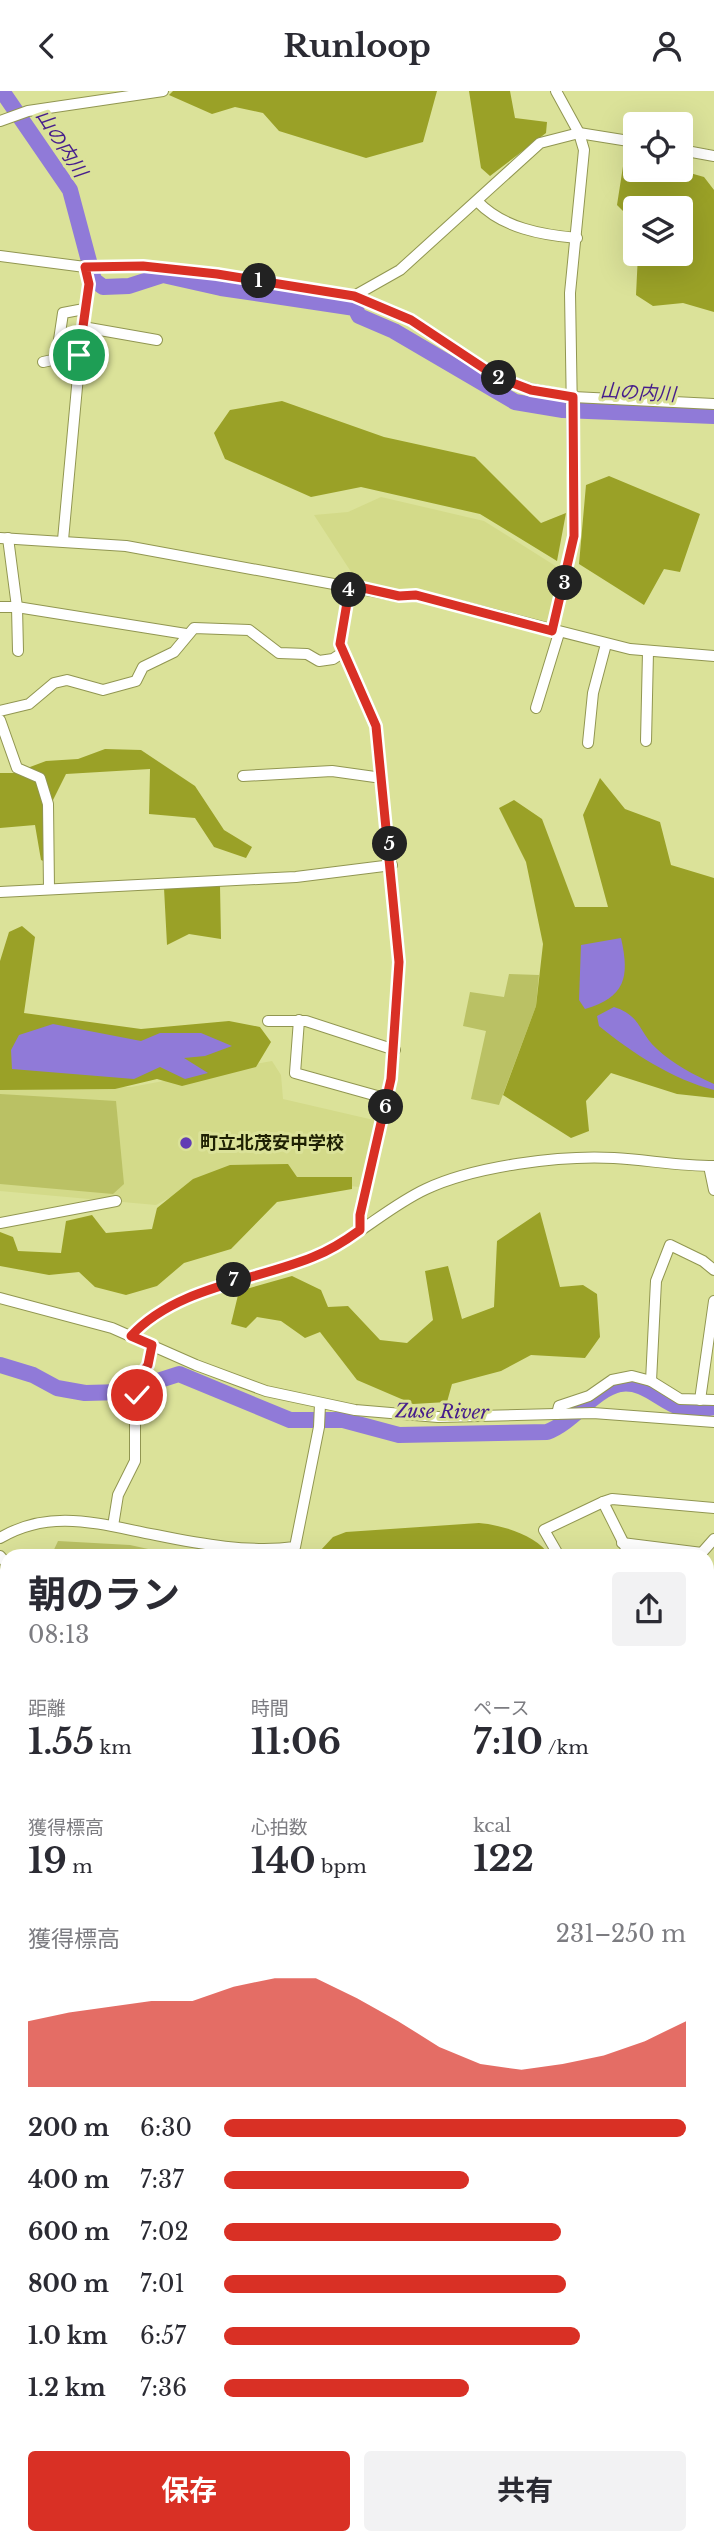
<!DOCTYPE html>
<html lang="ja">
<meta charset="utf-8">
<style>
:root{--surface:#fff;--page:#f2f2f3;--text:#2b2b33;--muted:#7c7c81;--accent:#d93025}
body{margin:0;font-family:"Libre Baskerville","Noto Sans JP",serif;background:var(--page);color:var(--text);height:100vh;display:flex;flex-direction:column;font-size:26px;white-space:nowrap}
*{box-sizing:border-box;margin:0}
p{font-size:23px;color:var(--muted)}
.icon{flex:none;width:38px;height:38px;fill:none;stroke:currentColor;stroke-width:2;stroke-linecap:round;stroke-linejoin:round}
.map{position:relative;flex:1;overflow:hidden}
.panel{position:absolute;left:0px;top:1458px;width:714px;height:996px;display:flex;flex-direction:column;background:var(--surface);border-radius:21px 21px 0 0;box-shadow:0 7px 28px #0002}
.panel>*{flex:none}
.controls{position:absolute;left:623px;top:21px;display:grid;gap:14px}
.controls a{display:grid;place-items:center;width:70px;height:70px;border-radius:7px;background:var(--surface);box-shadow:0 7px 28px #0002;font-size:35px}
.pin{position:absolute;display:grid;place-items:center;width:60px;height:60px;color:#fff;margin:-30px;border:4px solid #fff;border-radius:50%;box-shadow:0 2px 7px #0007}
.km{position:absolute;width:35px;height:35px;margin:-18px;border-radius:50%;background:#222;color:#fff;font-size:19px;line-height:35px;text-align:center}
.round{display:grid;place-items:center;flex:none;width:74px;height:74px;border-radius:7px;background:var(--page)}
.overview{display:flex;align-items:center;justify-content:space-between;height:119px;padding:0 28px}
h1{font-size:38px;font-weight:700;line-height:52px}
.metrics{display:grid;grid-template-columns:repeat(3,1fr);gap:10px;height:119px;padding:7px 28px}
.metrics div{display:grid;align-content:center}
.metrics b{font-size:35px;font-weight:700}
.metrics small{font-size:19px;font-weight:400}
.metrics p{font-size:19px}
.chart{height:196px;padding:14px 28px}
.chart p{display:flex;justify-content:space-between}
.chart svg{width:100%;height:126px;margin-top:7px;fill:var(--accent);opacity:.7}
.primary-button{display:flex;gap:14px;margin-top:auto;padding:14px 28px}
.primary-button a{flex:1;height:80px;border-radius:7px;background:var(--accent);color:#fff;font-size:28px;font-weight:700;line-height:80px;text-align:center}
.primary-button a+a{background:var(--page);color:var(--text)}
ul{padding:0 28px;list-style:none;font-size:23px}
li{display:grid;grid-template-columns:112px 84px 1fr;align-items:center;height:52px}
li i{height:18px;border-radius:9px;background:var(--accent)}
header{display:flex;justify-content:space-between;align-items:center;height:91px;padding:0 28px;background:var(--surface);font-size:32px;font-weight:700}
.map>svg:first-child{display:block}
</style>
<header><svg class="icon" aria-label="back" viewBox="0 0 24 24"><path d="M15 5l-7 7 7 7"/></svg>Runloop<svg class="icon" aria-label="person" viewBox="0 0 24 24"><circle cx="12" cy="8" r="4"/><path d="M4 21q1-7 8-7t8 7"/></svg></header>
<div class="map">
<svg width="714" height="2452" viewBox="0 0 714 2452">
<rect width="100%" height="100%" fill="#dbe299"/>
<g fill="#d3da89">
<polygon points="381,406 484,430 565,481 551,536 357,490 314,424 348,421"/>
<polygon points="272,970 281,984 283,1008 378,1030 361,1096 294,1091 203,1089 156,1114 0,1100 0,995 131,996"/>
</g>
<g fill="#bac164">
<polygon points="509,883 539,884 536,915 499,1014 471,1008 486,940 463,935 470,901 504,906"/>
<polygon points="0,1003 116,1010 124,1093 113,1103 0,1093"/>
<polygon points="58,1450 130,1454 180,1465 51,1465"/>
<polygon points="707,1726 714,1728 714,2188 707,2195"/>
<polygon points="714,2241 714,2452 255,2452 261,2446 707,2446 707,2246"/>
</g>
<g fill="#9aa127">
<polygon points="173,0 437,0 423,51 366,67 279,40 263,22 235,16 212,23 169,4"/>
<polygon points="469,0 510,0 515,27 547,31 546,42 490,85 481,77"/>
<polygon points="626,56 635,57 635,79 681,79 681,76 683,80 704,86 714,99 714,221 683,212 653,215 636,204 638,163 681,163 681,117 635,117 635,132 617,114"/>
<polygon points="282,310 384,346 475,366 541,432 566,422 557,470 480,423 361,396 311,406 225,368 214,342 230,319"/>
<polygon points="609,385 700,423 680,481 664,478 644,514 579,473 586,394"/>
<polygon points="105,658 141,659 195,695 224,739 252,756 246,767 214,756 195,727 149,723 150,678 66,683 51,713 53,774 41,769 35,734 0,737 0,682 14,682 46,670 78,668"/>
<polygon points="600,687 625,718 660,731 671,774 714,787 714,1007 677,1003 611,982 586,1010 589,1040 571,1047 503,1004 536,915 543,853 526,771 499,717 514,709 542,728 575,816 608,816 583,724"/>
<polygon points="220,795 221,848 189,843 167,854 164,797"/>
<polygon points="22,835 35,846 24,922 141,938 229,930 260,936 271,951 256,976 182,995 157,988 115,998 0,999 0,870 9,841"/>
<polygon points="288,1073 297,1086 352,1086 352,1098 277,1111 231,1158 184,1172 157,1195 126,1204 95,1196 79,1181 49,1184 0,1175 0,1141 13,1146 18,1160 61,1162 66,1130 92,1124 106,1142 152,1138 157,1117 193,1088 230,1074"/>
<polygon points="540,1121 560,1196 583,1194 597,1203 600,1246 585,1267 531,1264 501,1280 452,1293 447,1311 413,1313 357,1289 320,1241 305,1247 281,1230 257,1226 246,1237 231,1233 239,1200 292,1185 321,1199 328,1216 348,1215 380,1249 407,1252 433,1229 425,1180 448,1175 462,1228 494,1216 497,1150"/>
<path d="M479 1432C502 1434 537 1444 550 1465H285L320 1460 333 1446 346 1441Z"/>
<polygon points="0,1473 7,1482 7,1597 0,1594"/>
<polygon points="707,1565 714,1576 714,1769 707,1766"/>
<polygon points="7,1745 7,1832 0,1832 0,1746"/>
<polygon points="707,1842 714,1846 714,1918 707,1901"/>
<polygon points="0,2352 7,2352 7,2446 313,2447 306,2452 0,2452"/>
<polygon points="390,2446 484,2446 484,2447 480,2452 389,2452"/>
</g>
<g fill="#907ad8">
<path d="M621 847C630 887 625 906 585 918L579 909 581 854Z"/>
<path d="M614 916C642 925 638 941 657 958 673 973 694 984 714 993V999C672 988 632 962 599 935L597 925Z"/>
<polygon points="53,933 141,950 160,942 201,942 232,955 205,965 184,967 208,982 185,988 160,976 134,988 12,978 11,959 19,944"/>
<polygon points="7,2272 7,2357 0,2357 0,2274"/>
</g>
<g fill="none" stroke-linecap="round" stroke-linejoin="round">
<g stroke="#907ad8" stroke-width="16">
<polyline points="2,0 70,99 94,189 103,196 129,195 163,184 221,197 355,217 359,225 394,240 515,311 563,319 714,325"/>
<path d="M0 1274 33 1284 57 1297 85 1302 123 1301 179 1283 290 1329H343L399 1344 547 1341C574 1331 593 1299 620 1293 644 1289 660 1310 681 1317 691 1320 704 1318 714 1316"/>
</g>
<defs>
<g id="minor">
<polyline points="0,30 28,20 163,0"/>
<polyline points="681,59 714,65"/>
<path d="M478 111C503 137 542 144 577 147"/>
<polyline points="0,165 85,176 143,175 217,183 354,205 411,229 497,286 531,298 573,306 714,313"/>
<polyline points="354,205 400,179 540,52 579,42 635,51"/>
<polyline points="83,236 157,249"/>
<polyline points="56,269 63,222 84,218"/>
<polyline points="43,271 80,263"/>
<polyline points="0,447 126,455 399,505 416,504 630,558 714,565"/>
<polyline points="8,447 17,516 18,560"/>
<polyline points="63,449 80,263 89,193 85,176"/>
<polyline points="350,494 340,553 376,635 399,871 391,988 360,1123 360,1139"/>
<polyline points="0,516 17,516 186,543"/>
<polyline points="552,540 574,445 570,202 584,59 579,42 556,0"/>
<polyline points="536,617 559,542"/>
<polyline points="0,620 29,613 54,592 67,589 103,599 136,590 143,576 174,561 194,537 249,539 279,562 307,563 319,570 333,568 342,562"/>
<polyline points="0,629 17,677 40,687 48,713 49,798"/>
<polyline points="646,650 648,561"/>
<polyline points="588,652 593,602 606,553"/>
<polyline points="243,685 332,680 382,687"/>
<polyline points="0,801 296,786 392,774"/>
<polyline points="299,929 295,982 388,1008"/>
<polyline points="268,930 306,930 395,959"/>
<polyline points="709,1075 714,1099"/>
<polyline points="0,1132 116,1110"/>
<polyline points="0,1207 112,1237 196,1274 266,1300 355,1319 438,1326 593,1322 714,1331"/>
<path d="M131 1245C174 1198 251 1189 308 1168 352 1152 385 1117 426 1098 475 1075 561 1064 614 1067 647 1069 681 1075 714 1075"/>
<polyline points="651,1290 656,1190 670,1154 703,1170 714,1179"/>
<polyline points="700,1309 714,1210"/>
<polyline points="557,1323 559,1315 589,1305 612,1289 632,1285 651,1290 680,1308 714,1309"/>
<polyline points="603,1411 630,1465"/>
<polyline points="113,1435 118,1404 135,1370 135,1291 148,1274 152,1254"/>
<path d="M0 1447C52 1416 102 1434 156 1444 200 1453 250 1462 295 1456L319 1336 320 1313"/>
<polyline points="622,1452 702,1462"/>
<polyline points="0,1465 7,1473"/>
<polyline points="559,1465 544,1439 603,1411 612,1408 714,1417"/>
<polyline points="699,1465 714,1448"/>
<polyline points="0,1854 7,1860"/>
<polyline points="0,2134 7,2125"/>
<polyline points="707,2241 714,2236"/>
<polyline points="0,2269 7,2268"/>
<polyline points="0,2403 7,2409"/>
<polyline points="33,2446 36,2452"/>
<polyline points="492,2452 496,2446"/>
</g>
</defs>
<use href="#minor" stroke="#919651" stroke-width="12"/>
<use href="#minor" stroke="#fff" stroke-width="10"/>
</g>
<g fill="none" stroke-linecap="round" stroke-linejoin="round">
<defs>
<path id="route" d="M79 264 89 193 85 176 143 175 217 183 354 205 411 229 497 286 531 299 573 306 574 445 552 540 416 504 399 505 350 494 340 553 376 635 399 871 391 988 360 1124V1139C345 1150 331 1159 313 1166 254 1190 176 1196 131 1245L152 1254 148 1274 135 1292 137 1304"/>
</defs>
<use href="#route" stroke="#fff" stroke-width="14"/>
<use href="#route" stroke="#d93025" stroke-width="9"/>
</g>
<circle fill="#623cb4" stroke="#dbe299" stroke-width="2.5" cx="186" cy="1052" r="7"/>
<g text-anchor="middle" stroke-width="6" stroke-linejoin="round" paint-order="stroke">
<g font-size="18" font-weight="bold" fill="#1e2003" stroke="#dbe299" text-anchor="start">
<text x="200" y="1058">町立北茂安中学校</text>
</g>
<g font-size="19" font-style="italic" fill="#461d8c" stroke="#dbe299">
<text transform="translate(62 52) rotate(57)" y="7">山の内川</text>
<text transform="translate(638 301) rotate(3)" y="7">山の内川</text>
<text transform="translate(442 1320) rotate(1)" y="7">Zuse River</text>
</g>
</g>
</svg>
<div class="controls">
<a><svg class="icon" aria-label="locate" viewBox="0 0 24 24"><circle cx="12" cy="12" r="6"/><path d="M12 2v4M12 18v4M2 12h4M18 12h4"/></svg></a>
<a><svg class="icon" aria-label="layers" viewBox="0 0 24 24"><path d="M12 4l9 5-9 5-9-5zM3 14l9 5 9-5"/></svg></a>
</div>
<div class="pin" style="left:79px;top:264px;background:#1e9e55"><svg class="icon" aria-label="arrive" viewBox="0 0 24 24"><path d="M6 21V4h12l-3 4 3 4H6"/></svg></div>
<div class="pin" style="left:137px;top:1304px;background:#d93025"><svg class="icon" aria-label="check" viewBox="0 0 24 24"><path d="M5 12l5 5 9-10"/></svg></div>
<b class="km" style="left:259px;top:190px">1</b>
<b class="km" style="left:499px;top:287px">2</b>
<b class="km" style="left:565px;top:492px">3</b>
<b class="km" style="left:349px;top:499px">4</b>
<b class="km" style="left:390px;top:753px">5</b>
<b class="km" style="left:386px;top:1016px">6</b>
<b class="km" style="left:234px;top:1189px">7</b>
<section class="panel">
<div class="overview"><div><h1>朝のラン</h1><p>08:13</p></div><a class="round"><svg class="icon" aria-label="share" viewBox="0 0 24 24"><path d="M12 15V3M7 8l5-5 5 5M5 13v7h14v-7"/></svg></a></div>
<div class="metrics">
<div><p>距離</p><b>1.55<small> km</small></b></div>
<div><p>時間</p><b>11:06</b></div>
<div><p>ペース</p><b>7:10<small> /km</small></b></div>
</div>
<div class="metrics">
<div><p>獲得標高</p><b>19<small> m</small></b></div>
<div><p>心拍数</p><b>140<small> bpm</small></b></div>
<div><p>kcal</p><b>122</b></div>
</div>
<div class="chart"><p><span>獲得標高</span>231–250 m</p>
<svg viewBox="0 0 160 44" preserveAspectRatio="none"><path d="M0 44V21L10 18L20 16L30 14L40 14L50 9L60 6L70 6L80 13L90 21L100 30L110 36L120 38L130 36L140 33L150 28L160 21V44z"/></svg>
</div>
<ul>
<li><b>200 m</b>6:30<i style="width:100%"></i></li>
<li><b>400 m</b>7:37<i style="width:53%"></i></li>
<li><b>600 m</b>7:02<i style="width:73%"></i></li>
<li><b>800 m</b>7:01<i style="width:74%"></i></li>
<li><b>1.0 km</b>6:57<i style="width:77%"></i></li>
<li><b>1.2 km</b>7:36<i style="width:53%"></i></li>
</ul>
<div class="primary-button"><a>保存</a><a>共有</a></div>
</section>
</div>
